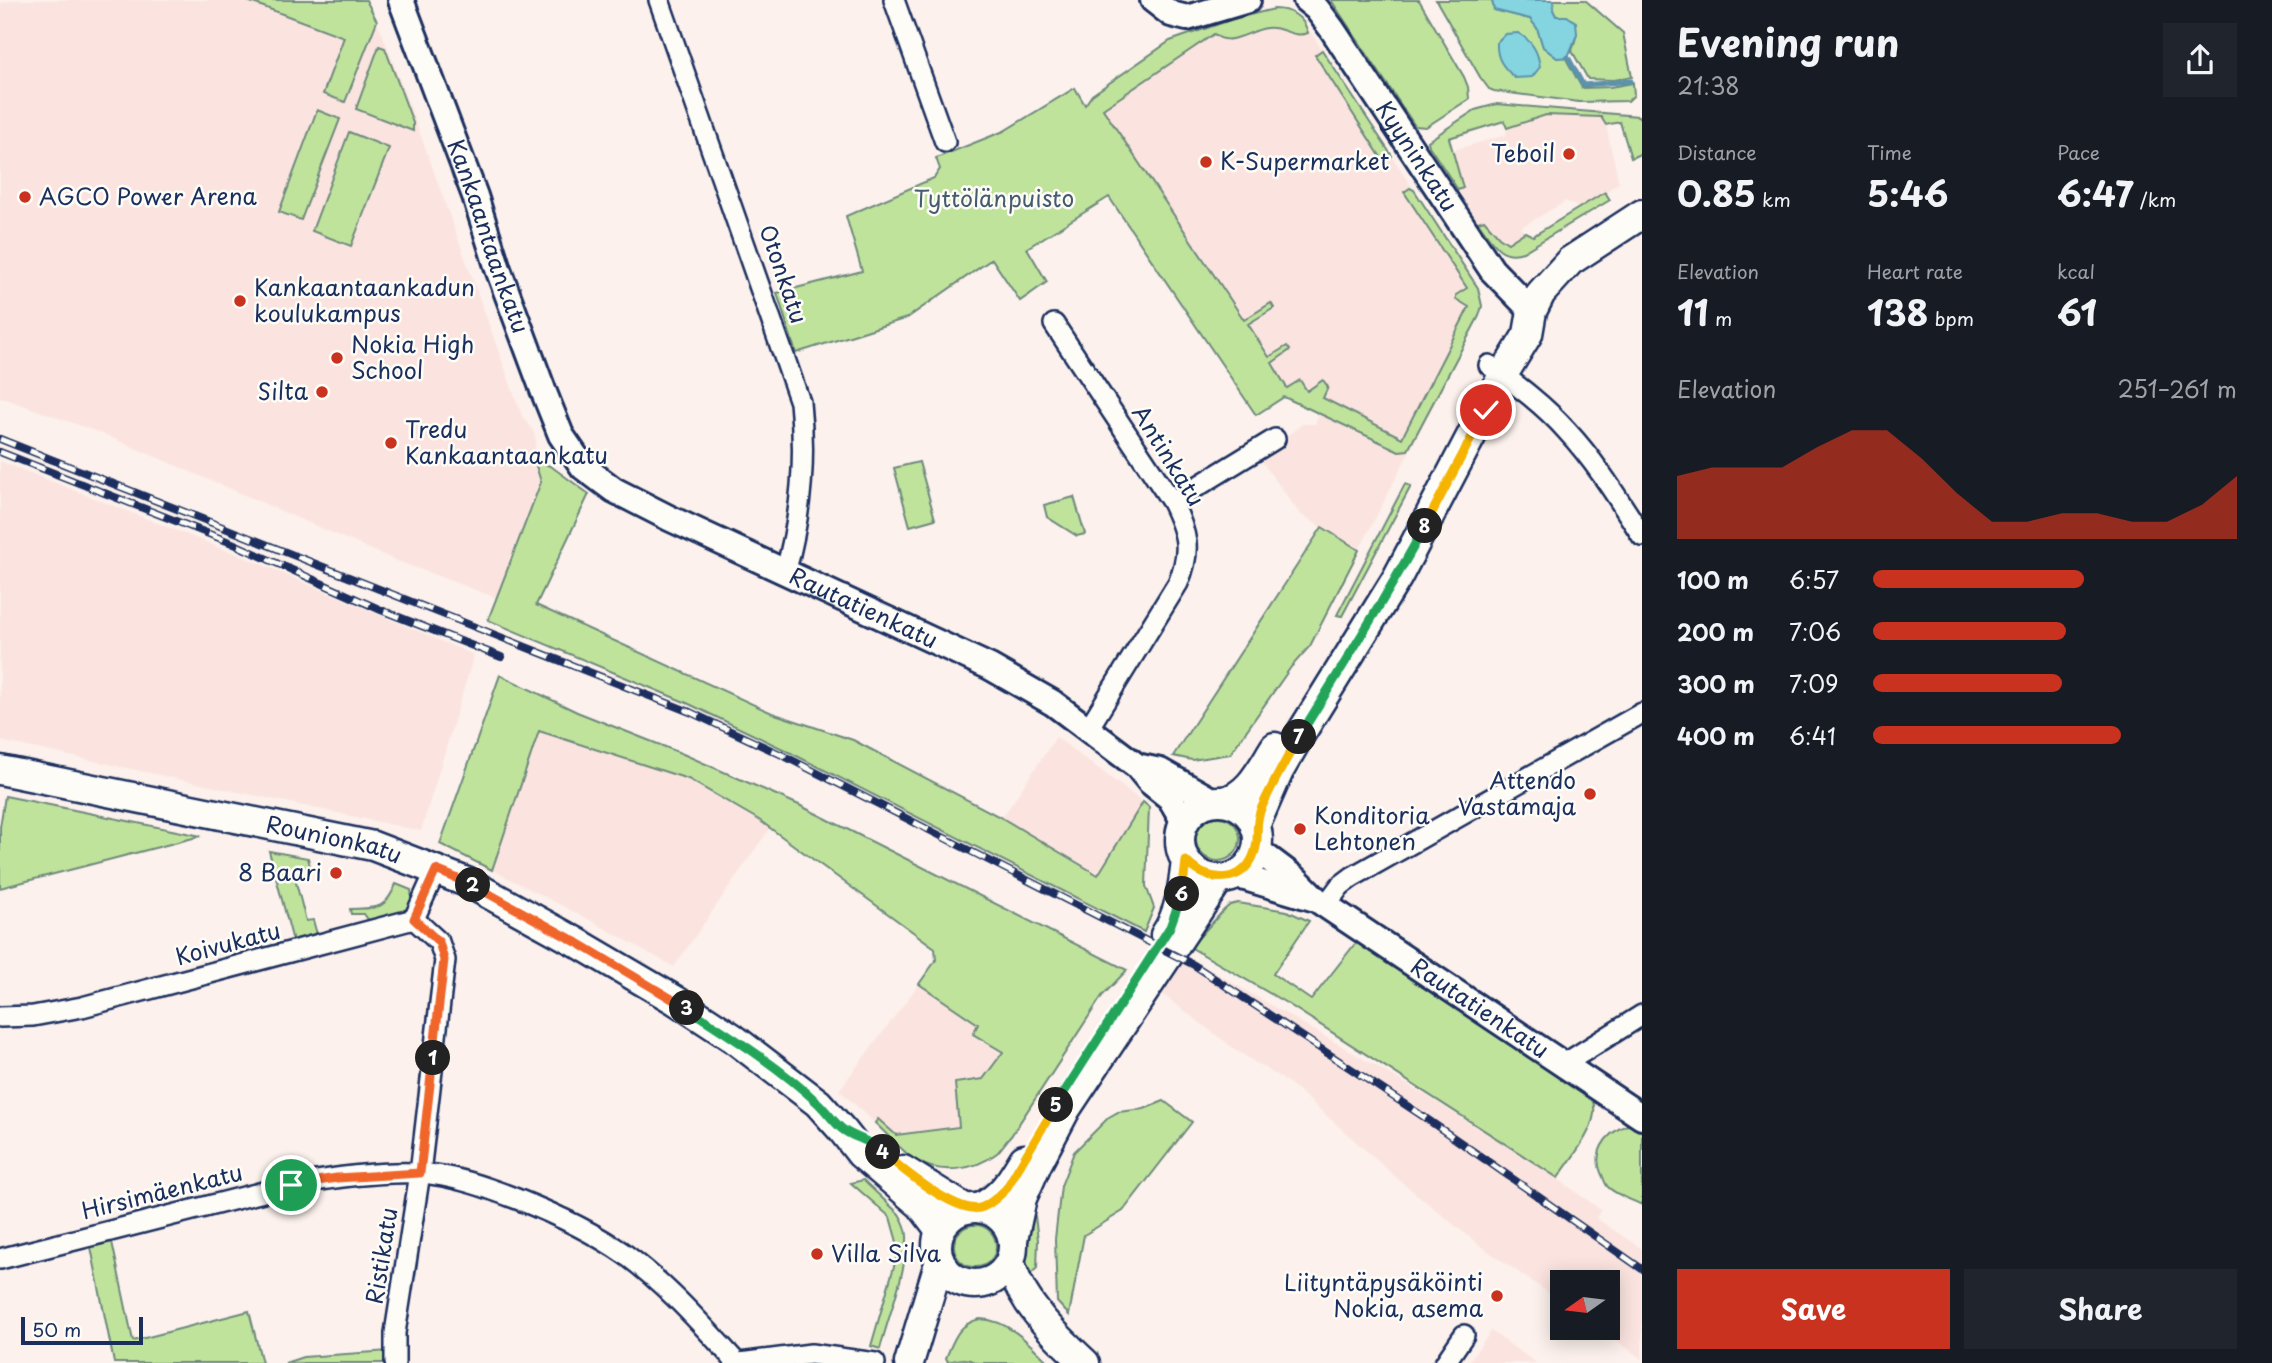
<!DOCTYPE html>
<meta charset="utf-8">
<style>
:root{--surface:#171b24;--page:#20242c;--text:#f1f3f6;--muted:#9ea1a6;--accent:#c8321e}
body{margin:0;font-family:"Playpen Sans",sans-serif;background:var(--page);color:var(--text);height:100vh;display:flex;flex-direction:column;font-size:26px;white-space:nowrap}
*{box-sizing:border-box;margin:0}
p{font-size:23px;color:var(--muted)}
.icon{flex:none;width:38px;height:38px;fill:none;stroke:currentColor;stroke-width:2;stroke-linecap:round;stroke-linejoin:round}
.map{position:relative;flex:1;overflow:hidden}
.sheet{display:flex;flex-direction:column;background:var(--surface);width:630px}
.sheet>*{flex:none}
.needle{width:46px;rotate:256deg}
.tools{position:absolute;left:1550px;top:1270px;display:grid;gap:14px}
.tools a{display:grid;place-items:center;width:70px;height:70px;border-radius:0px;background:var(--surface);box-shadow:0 4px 18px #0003;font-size:35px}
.scale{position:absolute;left:21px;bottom:18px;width:122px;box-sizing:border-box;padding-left:7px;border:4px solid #1b2f5e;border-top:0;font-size:19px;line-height:24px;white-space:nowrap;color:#1b2f5e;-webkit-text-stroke:5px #fdfcf7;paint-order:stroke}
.pin{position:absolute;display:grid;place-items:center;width:60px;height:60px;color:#fff;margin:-30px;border:4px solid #fff;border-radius:50%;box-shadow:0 2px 7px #0007}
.km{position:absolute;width:35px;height:35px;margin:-18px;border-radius:50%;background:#222;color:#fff;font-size:19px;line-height:35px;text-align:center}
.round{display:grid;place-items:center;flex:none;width:74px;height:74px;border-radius:0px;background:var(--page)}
.summary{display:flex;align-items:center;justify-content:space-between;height:119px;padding:0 35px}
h1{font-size:38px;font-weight:700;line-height:52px}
.stats{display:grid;grid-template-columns:repeat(3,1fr);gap:10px;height:119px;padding:7px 35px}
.stats div{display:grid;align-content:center}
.stats b{font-size:35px;font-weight:700}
.stats small{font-size:19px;font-weight:400}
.stats p{font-size:19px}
.chart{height:196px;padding:14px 35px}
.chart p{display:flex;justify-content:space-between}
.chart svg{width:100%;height:126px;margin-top:7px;fill:var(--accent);opacity:.7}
.cta{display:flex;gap:14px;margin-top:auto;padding:14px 35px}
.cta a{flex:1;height:80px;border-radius:0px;background:var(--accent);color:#fff;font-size:28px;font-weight:700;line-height:80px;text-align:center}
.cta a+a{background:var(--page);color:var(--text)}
ul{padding:0 35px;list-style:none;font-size:23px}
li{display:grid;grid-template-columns:112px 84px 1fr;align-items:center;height:52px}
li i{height:18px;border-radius:9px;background:var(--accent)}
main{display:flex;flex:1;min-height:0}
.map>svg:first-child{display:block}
</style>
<main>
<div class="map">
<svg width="1642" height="1363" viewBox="0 0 1642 1363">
<rect width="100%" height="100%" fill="#fcf1ec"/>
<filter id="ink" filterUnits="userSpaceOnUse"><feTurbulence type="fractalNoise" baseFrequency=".0143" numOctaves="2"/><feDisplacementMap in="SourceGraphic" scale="14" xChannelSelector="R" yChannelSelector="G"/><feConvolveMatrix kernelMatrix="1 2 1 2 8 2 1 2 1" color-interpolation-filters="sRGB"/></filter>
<g filter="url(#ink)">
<g fill="#fbe4df">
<polygon points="14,0 366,0 382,33 425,147 522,416 533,431 536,440 534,460 541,481 497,598 397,561 98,432 0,397 0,4"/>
<polygon points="1274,9 1293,13 1302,19 1478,288 1481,297 1482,306 1479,316 1359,550 1300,514 1259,458 1302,424 1315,424 1319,414 1284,397 1092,95 1170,41 1233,19"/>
<polygon points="1546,115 1601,117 1606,125 1619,183 1579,208 1566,201 1520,228 1525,232 1508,243 1499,237 1484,220 1478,222 1458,190 1463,187 1453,150 1506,135 1507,128"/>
<polygon points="0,461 249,559 474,655 421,831 0,741"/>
<polygon points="539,730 688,779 770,828 674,967 588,919 492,870"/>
<polygon points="1056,737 1143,802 1098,876 1002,818"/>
<polygon points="1185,955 1424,1094 1558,1179 1601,1210 1596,1218 1642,1249 1642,1359 1598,1328 1608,1328 1608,1283 1563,1283 1563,1303 1479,1245 1399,1180 1292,1085 1237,1051 1161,993"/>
<polygon points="919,984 978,1024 973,1034 1003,1052 984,1079 959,1127 896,1135 879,1120 875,1123 839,1090"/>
<polygon points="1491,1331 1536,1363 1468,1363"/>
</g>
<g fill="#c0e39c" stroke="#6e897d" stroke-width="2">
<polygon points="245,0 366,0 377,21 345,102 323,94 344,37"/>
<polygon points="1331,0 1419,0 1464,77 1468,87 1469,99 1426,127 1415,126"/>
<polygon points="1436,0 1492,0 1494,10 1530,19 1537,28 1543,47 1557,58 1565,57 1582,88 1610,87 1633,83 1634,95 1628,101 1579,102 1494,91 1489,89 1480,77"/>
<polygon points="1554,0 1585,0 1623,33 1632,77 1613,80 1588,79 1572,51 1577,34 1567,16 1556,16 1553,10"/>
<path d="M1274 9C1291 9 1304 17 1308 33 1292 39 1282 25 1266 28 1248 31 1229 48 1214 34L1103 109 1244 320 1271 303 1274 308 1248 324 1269 357 1287 346 1290 350 1272 363 1287 388 1300 380 1307 391 1323 380 1328 387 1323 398 1402 438 1469 307 1456 299V295L1467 288 1404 192 1410 188 1414 190 1478 288 1482 306 1479 316 1408 450 1399 451 1284 397 1256 415 1109 197 1027 248 1047 282 1020 301 992 259 907 318 796 353 777 293 862 271 846 216 934 178 940 169 936 158 1004 131 1075 88 1085 105 1092 95 1170 41 1233 19Z"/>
<polygon points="379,46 385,48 413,123 413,131 356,109"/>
<polygon points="1322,50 1392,156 1384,162 1315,55"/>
<polygon points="1497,104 1638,116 1642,120 1642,153 1631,158 1620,122 1606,125 1601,117 1546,115 1507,128 1504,121 1449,138 1463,188 1458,190 1429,146 1428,141 1475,110"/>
<polygon points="317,110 340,119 301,220 279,212"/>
<polygon points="349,132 389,148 351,246 312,231"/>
<path d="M1605 192 1610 200 1523 252C1499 260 1491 239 1478 222L1484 220 1499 237 1508 243 1525 232 1533 236Z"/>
<polygon points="534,459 552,467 589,494 536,605 772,713 853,740 1002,818 1098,875 1143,802 1149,807 1146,886 1154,908 1144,932 783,749 687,703 488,620 541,482"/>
<polygon points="919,462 935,519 910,526 894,468"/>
<polygon points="1405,484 1411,486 1342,616 1337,615"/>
<polygon points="1074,497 1085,534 1077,536 1047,517 1044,505"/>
<polygon points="1322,527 1359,550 1310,646 1291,667 1230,754 1192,760 1173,756"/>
<path d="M500 675 577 712 683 754 799 805 1127 970 1102 996 1011 1136C1006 1141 1002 1148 997 1153 974 1171 940 1175 915 1160 901 1150 888 1135 875 1123L878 1119 896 1135 959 1127 955 1083 983 1079 1003 1052 973 1034 978 1024 919 984 936 960 935 948 759 820 688 779 539 731 492 870 440 844Z"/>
<polygon points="5,796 30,801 201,836 0,888 0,827"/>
<circle cx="1218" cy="839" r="22"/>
<polygon points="269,851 308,858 310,866 293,871 306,921 313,920 318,938 294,945"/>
<path d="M396 884 411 890C415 914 390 919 372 925L364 914H351L350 909C376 908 385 911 396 884Z"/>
<path d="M1238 903 1287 911 1309 921 1273 974 1311 1000 1354 945 1358 943 1592 1099C1603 1122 1571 1158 1558 1178L1288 1004 1190 947 1224 910 1230 905Z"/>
<polygon points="1164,1101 1192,1122 1123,1211 1084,1235 1069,1315 1057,1302 1055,1239 1061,1186 1074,1152 1109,1117 1118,1112 1144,1109"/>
<path d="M1627 1125 1635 1126 1642 1131V1205C1632 1200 1616 1195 1608 1187 1606 1185 1604 1180 1603 1177 1591 1154 1604 1134 1627 1125Z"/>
<path d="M863 1180 899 1214C904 1222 908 1230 907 1240 905 1276 889 1314 880 1349L871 1346 899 1249 890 1217 851 1183Z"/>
<polygon points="1028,1212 1035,1216 1038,1240 1037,1268 1026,1278 1021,1258"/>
<circle cx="975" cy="1246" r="21"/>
<polygon points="112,1242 133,1341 249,1311 262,1363 114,1363 91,1247"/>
<path d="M980 1319C1009 1320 1030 1344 1049 1363H976C967 1357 958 1359 948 1362L946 1358C954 1339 958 1324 980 1319Z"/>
<polygon points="389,1351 389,1363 285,1363 303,1357"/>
</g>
<g fill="#85d5e0" stroke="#5b93ac" stroke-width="2">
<polygon points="1492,0 1554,0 1553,10 1556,16 1567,16 1576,22 1577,34 1568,57 1557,58 1543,47 1537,28 1530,19 1494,10"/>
<path d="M1518 33C1532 41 1538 51 1540 67L1532 77 1515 78C1503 67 1496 59 1497 42L1505 34Z"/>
</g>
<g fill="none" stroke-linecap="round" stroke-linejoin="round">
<polyline stroke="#5b93ac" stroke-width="5" points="1568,57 1583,85 1631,81"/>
<defs>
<g id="minor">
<path d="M659 0 800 402C806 459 801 517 785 573"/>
<polyline points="894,0 945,142"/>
<path d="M1054 324 1172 502C1187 533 1192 550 1178 583L1088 729"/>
<path d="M1489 365C1517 385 1544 405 1567 431 1596 462 1619 500 1642 536"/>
<polyline points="1172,502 1275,439"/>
<polyline points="1326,905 1340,886 1352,877 1642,713"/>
<polyline points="0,1017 33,1016 82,1007 414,919 436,870"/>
<polyline points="1564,1064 1642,1015"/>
<path d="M0 1259 291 1185C333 1178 377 1171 419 1173 452 1175 486 1187 517 1199 555 1214 592 1231 626 1255 667 1285 703 1326 737 1363"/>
<polyline points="395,1363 395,1333 420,1173 445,960 439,942 414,919"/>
<polyline points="740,1363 811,1354 875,1363"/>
<polyline points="1445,1363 1464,1335"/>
</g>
<g id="tertiary">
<path id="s1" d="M401 0 475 196 498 269 543 390 561 435 583 467 614 490 669 518 990 667 1053 703 1137 766 1150 782 1170 798 1184 822"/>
<polyline points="1153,0 1171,14 1187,18 1248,0"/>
<path id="s2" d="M1306 0 1317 9 1332 29 1492 270 1532 311"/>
<polyline points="1141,767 1160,771 1213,801"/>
<path id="s3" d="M1256 849 1296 879 1316 899 1642 1117"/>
<polyline points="1235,875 1312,898"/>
</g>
<g id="secondary">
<path id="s4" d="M0 770 373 846 469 883 578 943 675 1000 733 1038 818 1103 843 1131 861 1154 921 1205 940 1230"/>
<path d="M1223 801C1249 797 1262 767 1275 747"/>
<circle cx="1219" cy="840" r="39"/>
<polyline points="1255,826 1279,771 1298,738 1397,578 1503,375 1528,334 1532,311 1541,293 1570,261 1642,214"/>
<path d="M1165 935C1180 913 1183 887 1186 861"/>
<polyline points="903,1170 966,1209"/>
<circle cx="975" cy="1246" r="38"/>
<path d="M980 1208C1004 1194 1010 1182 1024 1159"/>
<polyline points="1013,1240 1022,1198 1037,1164 1066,1109 1219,879"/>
<path d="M1010 1263C1023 1305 1054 1334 1085 1363"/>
<polyline points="909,1363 940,1260"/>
</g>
</defs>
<use href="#minor" stroke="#1b2f5e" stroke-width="24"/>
<use href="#tertiary" stroke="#1b2f5e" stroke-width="30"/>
<use href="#secondary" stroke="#1b2f5e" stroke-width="33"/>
<use href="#minor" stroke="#fdfcf7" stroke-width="19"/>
<use href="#tertiary" stroke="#fdfcf7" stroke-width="24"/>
<use href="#secondary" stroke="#fdfcf7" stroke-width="28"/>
<defs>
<g id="rail">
<polyline points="0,439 690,712 782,755 1194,965 1424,1117 1642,1269"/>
<polyline points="0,452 232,543 381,610 501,657"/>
</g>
</defs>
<use href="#rail" stroke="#1b2f5e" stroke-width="8"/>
<use href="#rail" stroke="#fdfcf7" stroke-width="5" stroke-dasharray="16" stroke-linecap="butt"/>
</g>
</g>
<g fill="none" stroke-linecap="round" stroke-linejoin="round" filter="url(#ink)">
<defs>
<polyline id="split-1" points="291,1185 337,1178 420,1173 433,1058"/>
<polyline id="split-2" points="433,1058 444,960 439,942 414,919 436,870 473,885"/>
<polyline id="split-3" points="473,885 578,943 687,1008"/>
<path id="split-4" d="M687 1008C732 1037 780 1067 819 1104 827 1112 833 1121 841 1128 852 1138 869 1139 883 1152"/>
<path id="split-5" d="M883 1152C901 1169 955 1213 980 1208 990 1205 999 1196 1006 1189L1056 1105"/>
<polyline id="split-6" points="1056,1105 1170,927 1182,894"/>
<path id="split-7" d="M1182 894 1186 861C1207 884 1245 885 1255 851 1260 836 1254 825 1261 809 1272 784 1286 760 1299 737"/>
<path id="split-8" d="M1299 737C1342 667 1386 598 1425 526"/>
<polyline id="split-9" points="1425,526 1486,410"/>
</defs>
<use href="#split-1" stroke="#fff" stroke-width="14"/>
<use href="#split-2" stroke="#fff" stroke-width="14"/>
<use href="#split-3" stroke="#fff" stroke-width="14"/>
<use href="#split-4" stroke="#fff" stroke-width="14"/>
<use href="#split-5" stroke="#fff" stroke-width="14"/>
<use href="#split-6" stroke="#fff" stroke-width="14"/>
<use href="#split-7" stroke="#fff" stroke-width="14"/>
<use href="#split-8" stroke="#fff" stroke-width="14"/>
<use href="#split-9" stroke="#fff" stroke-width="14"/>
<use href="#split-1" stroke="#f0652b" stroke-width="9"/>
<use href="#split-2" stroke="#f0652b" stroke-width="9"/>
<use href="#split-3" stroke="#f0652b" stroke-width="9"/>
<use href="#split-4" stroke="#22a559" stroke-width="9"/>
<use href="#split-5" stroke="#f5b400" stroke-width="9"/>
<use href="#split-6" stroke="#22a559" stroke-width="9"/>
<use href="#split-7" stroke="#f5b400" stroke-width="9"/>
<use href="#split-8" stroke="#22a559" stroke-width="9"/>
<use href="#split-9" stroke="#f5b400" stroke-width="9"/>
</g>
<g fill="#c8321e" stroke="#fdfcf7" stroke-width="2.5">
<circle cx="1569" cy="154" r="7"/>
<circle cx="1206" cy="162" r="7"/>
<circle cx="25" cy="197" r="7"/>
<circle cx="240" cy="301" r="7"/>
<circle cx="337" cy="358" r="7"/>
<circle cx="322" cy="392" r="7"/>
<circle cx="391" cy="443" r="7"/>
<circle cx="1590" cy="794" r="7"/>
<circle cx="1300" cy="829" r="7"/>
<circle cx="336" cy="873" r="7"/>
<circle cx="817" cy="1254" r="7"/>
<circle cx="1497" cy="1296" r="7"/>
</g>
<g text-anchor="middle" stroke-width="5" stroke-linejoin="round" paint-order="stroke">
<g font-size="23" fill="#1b2f5e" stroke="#fdfcf7" text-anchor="start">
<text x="1555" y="162" text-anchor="end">Teboil</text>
<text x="1220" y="170">K-Supermarket</text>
<text x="39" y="205">AGCO Power Arena</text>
<text x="254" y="296">Kankaantaankadun<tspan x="254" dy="26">koulukampus</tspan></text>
<text x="351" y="353">Nokia High<tspan x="351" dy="26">School</tspan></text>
<text x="308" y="400" text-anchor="end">Silta</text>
<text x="405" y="438">Tredu<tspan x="405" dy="26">Kankaantaankatu</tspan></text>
<text x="1576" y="789" text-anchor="end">Attendo<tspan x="1576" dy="26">Vastamaja</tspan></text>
<text x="1314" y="824">Konditoria<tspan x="1314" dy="26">Lehtonen</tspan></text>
<text x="322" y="881" text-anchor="end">8 Baari</text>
<text x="831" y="1262">Villa Silva</text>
<text x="1483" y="1291" text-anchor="end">Liityntäpysäköinti<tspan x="1483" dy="26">Nokia, asema</tspan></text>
</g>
<g font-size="23" fill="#1b2f5e" stroke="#fdfcf7">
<text dy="8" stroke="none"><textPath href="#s2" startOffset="192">Kyyninkatu</textPath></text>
<text dy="8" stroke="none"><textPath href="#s1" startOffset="252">Kankaantaankatu</textPath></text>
<text transform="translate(783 274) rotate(71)" y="8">Otonkatu</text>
<text transform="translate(1168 456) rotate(58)" y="8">Antinkatu</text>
<text dy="8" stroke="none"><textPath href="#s1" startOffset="817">Rautatienkatu</textPath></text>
<text dy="8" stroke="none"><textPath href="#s4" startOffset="341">Rounionkatu</textPath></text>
<text transform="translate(228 944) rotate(-15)" y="8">Koivukatu</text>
<text dy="8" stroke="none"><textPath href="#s3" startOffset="275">Rautatienkatu</textPath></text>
<text transform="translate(162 1192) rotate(-14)" y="8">Hirsimäenkatu</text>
<text transform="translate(382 1256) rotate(-81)" y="8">Ristikatu</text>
</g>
<g font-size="23" fill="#445c6e" stroke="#fdfcf7">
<text x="994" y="207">Tyttölänpuisto</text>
</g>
</g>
</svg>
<div class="tools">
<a><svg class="needle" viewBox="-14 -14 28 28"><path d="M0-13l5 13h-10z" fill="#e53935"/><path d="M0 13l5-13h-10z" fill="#9ea1a6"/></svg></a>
</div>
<div class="scale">50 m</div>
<div class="pin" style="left:291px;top:1185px;background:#1e9e55"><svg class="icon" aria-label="arrive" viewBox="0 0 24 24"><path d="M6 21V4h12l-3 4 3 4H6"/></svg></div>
<div class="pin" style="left:1486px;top:410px;background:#d93025"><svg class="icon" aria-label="check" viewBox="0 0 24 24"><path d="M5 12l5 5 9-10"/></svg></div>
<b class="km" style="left:433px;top:1058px">1</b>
<b class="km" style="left:473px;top:885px">2</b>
<b class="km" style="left:687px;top:1008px">3</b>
<b class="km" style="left:883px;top:1152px">4</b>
<b class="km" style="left:1056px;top:1105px">5</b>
<b class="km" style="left:1182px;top:894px">6</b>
<b class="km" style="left:1299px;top:737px">7</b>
<b class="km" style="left:1425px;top:526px">8</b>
</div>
<section class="sheet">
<div class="summary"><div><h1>Evening run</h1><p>21:38</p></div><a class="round"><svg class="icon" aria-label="share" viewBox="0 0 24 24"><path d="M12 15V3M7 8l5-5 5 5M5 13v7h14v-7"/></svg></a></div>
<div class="stats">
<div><p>Distance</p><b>0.85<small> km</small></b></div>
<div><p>Time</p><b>5:46</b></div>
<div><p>Pace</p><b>6:47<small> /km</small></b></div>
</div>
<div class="stats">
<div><p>Elevation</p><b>11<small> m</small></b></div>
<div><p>Heart rate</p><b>138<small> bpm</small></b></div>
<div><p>kcal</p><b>61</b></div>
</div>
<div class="chart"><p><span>Elevation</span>251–261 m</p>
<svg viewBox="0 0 160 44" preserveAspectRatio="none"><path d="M0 44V22L10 19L20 19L30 19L40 12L50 6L60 6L70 16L80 28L90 38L100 38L110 35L120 35L130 38L140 38L150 32L160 22V44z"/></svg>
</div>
<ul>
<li><b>100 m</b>6:57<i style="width:58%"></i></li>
<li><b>200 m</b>7:06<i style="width:53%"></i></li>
<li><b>300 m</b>7:09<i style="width:52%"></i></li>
<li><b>400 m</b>6:41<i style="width:68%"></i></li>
</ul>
<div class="cta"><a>Save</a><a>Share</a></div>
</section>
</main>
